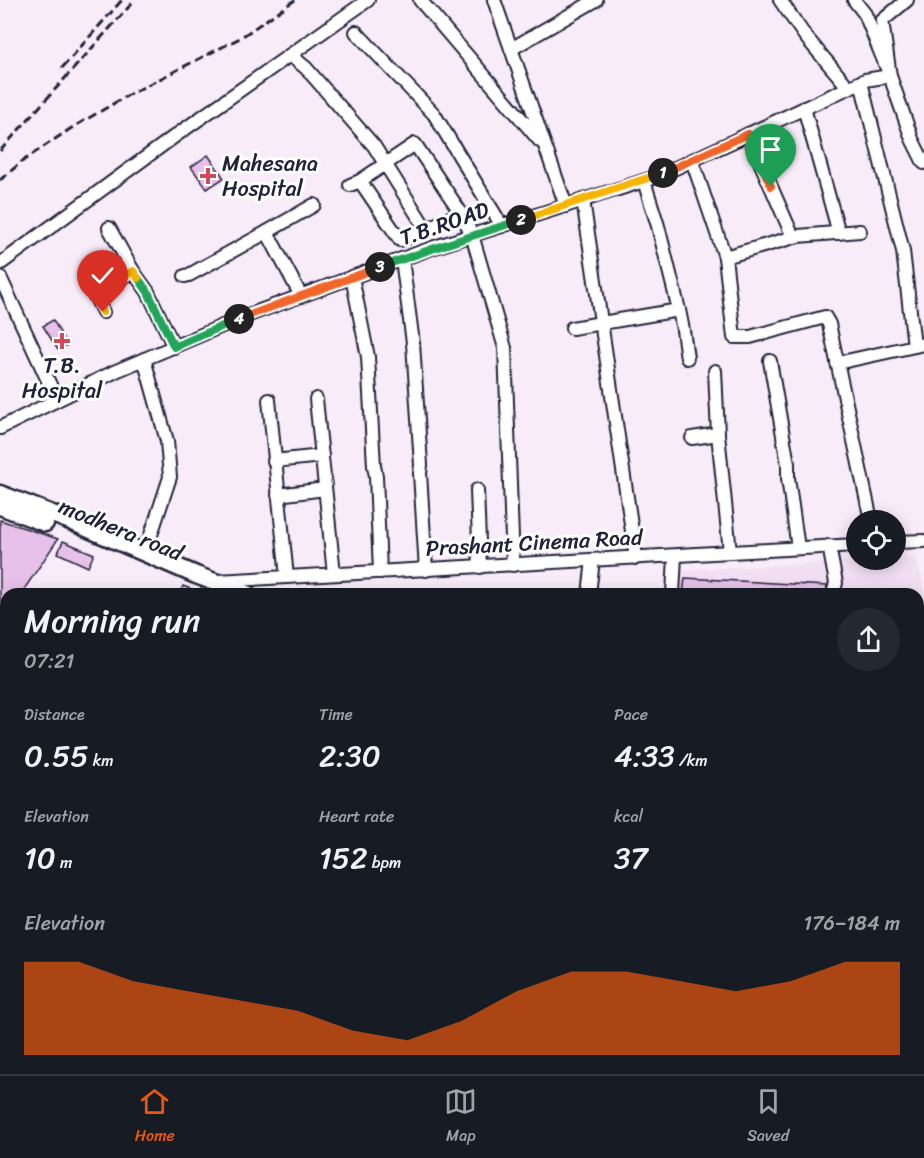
<!DOCTYPE html>
<meta charset="utf-8">
<style>
:root{--surface:#171b24;--page:#242831;--text:#f1f3f6;--muted:#9ea1a6;--line:#363941;--accent:#ea580c}
body{margin:0;font-family:Sriracha,sans-serif;background:var(--page);color:var(--text);height:100vh;display:flex;flex-direction:column;font-size:22px;white-space:nowrap}
*{box-sizing:border-box;margin:0}
p{font-size:20px;color:var(--muted)}
.icon{flex:none;width:33px;height:33px;fill:none;stroke:currentColor;stroke-width:2;stroke-linecap:round;stroke-linejoin:round}
.map{position:relative;flex:1;overflow:hidden}
.drawer{position:absolute;left:0px;top:588px;width:924px;height:486px;display:flex;flex-direction:column;background:var(--surface);border-radius:18px 18px 0 0;box-shadow:0 3px 15px #0003}
.drawer>*{flex:none}
.tools{position:absolute;left:846px;top:510px;display:grid;gap:12px}
.tools a{display:grid;place-items:center;width:60px;height:60px;border-radius:50%;background:var(--surface);box-shadow:0 3px 15px #0003;font-size:30px}
.pin{position:absolute;display:grid;place-items:center;width:51px;height:51px;color:#fff;margin:-62px -26px;border-radius:50% 50% 50% 0;rotate:-45deg;box-shadow:0 0 6px #0007}
.pin .icon{rotate:45deg}
.km{position:absolute;width:30px;height:30px;margin:-15px;border-radius:50%;background:#222;color:#fff;font-size:16px;line-height:30px;text-align:center}
.round{display:grid;place-items:center;flex:none;width:63px;height:63px;border-radius:32px;background:var(--page)}
.overview{display:flex;align-items:center;justify-content:space-between;height:102px;padding:0 24px}
h1{font-size:33px;font-weight:600;line-height:45px}
.figures{display:grid;grid-template-columns:repeat(3,1fr);gap:9px;height:102px;padding:6px 24px}
.figures div{display:grid;align-content:center}
.figures b{font-size:30px;font-weight:600}
.figures small{font-size:16px;font-weight:400}
.figures p{font-size:16px}
.chart{height:168px;padding:12px 24px}
.chart p{display:flex;justify-content:space-between}
.chart svg{width:100%;height:108px;margin-top:6px;fill:var(--accent);opacity:.7}
.tabs{display:flex;justify-content:space-around;align-items:center;height:84px;border-top:2px solid var(--line);background:var(--surface);font-size:16px;color:var(--muted)}
.tabs a{display:grid;justify-items:center;gap:3px}
.tabs .current{color:var(--accent)}
.map>svg:first-child{display:block}
</style>
<div class="map">
<svg width="924" height="1074" viewBox="0 0 924 1074">
<rect width="100%" height="100%" fill="#f8ecf9"/>
<filter id="ink" filterUnits="userSpaceOnUse"><feTurbulence type="fractalNoise" baseFrequency=".0167" numOctaves="2"/><feDisplacementMap in="SourceGraphic" scale="12" xChannelSelector="R" yChannelSelector="G"/><feConvolveMatrix kernelMatrix="1 2 1 2 8 2 1 2 1" color-interpolation-filters="sRGB"/></filter>
<g filter="url(#ink)">
<polygon fill="#f3dff4" points="915,558 924,582 924,899 918,909 918,594 664,594 668,571"/>
<g fill="#e8c1ea" stroke="#22223b" stroke-width="1.5">
<polygon points="208,155 224,178 207,189 191,167"/>
<polygon points="53,320 67,345 58,350 43,326"/>
<polygon points="0,520 58,539 21,594 6,594 6,616 0,625"/>
<polygon points="63,541 94,554 88,567 58,553"/>
<polygon points="685,578 827,586 826,594 683,594"/>
<polygon points="183,586 203,594 180,594"/>
</g>
<g fill="none" stroke-linecap="round" stroke-linejoin="round">
<defs>
<g id="minor">
<polyline points="420,0 540,141"/>
<polyline points="494,0 566,206"/>
<polyline points="780,0 805,36 849,88"/>
<polyline points="854,0 865,14 890,76 912,139 924,163"/>
<polyline points="356,32 434,114 502,226"/>
<polyline points="511,49 596,0"/>
<polyline points="290,55 306,68 374,146 426,229"/>
<polyline points="861,82 903,251 914,346"/>
<polyline points="804,108 839,233"/>
<polyline points="748,134 793,237"/>
<polyline points="692,160 725,257 734,337 750,337 825,317 829,324 871,520"/>
<polyline points="350,185 360,181 400,240 404,239 461,213 415,144 360,181"/>
<polyline points="583,200 636,558"/>
<polyline points="461,213 472,235 505,348 513,565"/>
<polyline points="109,228 133,271"/>
<polyline points="267,232 314,205"/>
<polyline points="725,257 798,236 860,231"/>
<polyline points="402,259 413,343 421,465 420,473 426,570"/>
<polyline points="0,264 175,136 368,0"/>
<polyline points="185,276 189,275 267,232 301,296"/>
<polyline points="0,277 57,400"/>
<polyline points="352,277 368,357 374,466 376,476 380,572"/>
<polyline points="679,310 683,330 687,358"/>
<polyline points="103,312 94,294 133,271 148,292 174,347"/>
<polyline points="572,328 679,310 658,226 644,181"/>
<polyline points="144,359 167,441 170,477 145,553"/>
<polyline points="770,361 788,464 788,478 798,548"/>
<polyline points="837,363 924,344"/>
<polyline points="715,371 718,434"/>
<polyline points="316,399 334,574"/>
<polyline points="269,400 287,577"/>
<polyline points="0,428 116,371 246,316 435,247 656,177 865,80 890,76 882,21 907,0"/>
<polyline points="692,438 718,434 730,552"/>
<polyline points="274,461 322,456"/>
<polyline points="477,490 480,567"/>
<polyline points="278,495 325,489"/>
<polyline points="896,542 924,541"/>
<polyline points="829,546 836,583 833,594"/>
<polyline points="217,581 856,545"/>
<polyline points="589,594 593,560"/>
<polyline points="673,594 675,556"/>
<polyline points="0,782 6,785"/>
<polyline points="918,846 924,850"/>
<polyline points="0,980 6,978"/>
<polyline points="426,1068 433,1074"/>
<polyline points="189,1071 191,1068"/>
<polyline points="394,1074 398,1068"/>
<polyline points="552,1074 555,1068"/>
<polyline points="673,1074 677,1068"/>
</g>
<g id="major">
<polyline points="0,494 68,520 196,575 247,594"/>
<polyline points="0,506 45,523"/>
<polyline points="918,924 924,928"/>
<polyline points="918,942 924,947"/>
</g>
</defs>
<use href="#minor" stroke="#22223b" stroke-width="16"/>
<use href="#major" stroke="#22223b" stroke-width="21"/>
<use href="#minor" stroke="#fff" stroke-width="12"/>
<use href="#major" stroke="#fff" stroke-width="16"/>
<g stroke="#22223b" stroke-width="3" stroke-dasharray="9 4.5" stroke-linecap="butt">
<polyline points="62,68 122,0"/>
<polyline points="0,151 135,0"/>
<polyline points="0,180 24,160 70,129 130,94 240,38 295,0"/>
</g>
</g>
</g>
<g fill="none" stroke-linecap="round" stroke-linejoin="round" filter="url(#ink)">
<defs>
<polyline id="split-1" points="663,173 748,134 771,186"/>
<polyline id="split-2" points="521,220 663,173"/>
<polyline id="split-3" points="380,267 435,248 521,220"/>
<polyline id="split-4" points="239,319 380,267"/>
<polyline id="split-5" points="138,278 148,292 174,347 239,319"/>
<polyline id="split-6" points="103,312 94,294 133,271 138,278"/>
</defs>
<use href="#split-1" stroke="#fff" stroke-width="12"/>
<use href="#split-2" stroke="#fff" stroke-width="12"/>
<use href="#split-3" stroke="#fff" stroke-width="12"/>
<use href="#split-4" stroke="#fff" stroke-width="12"/>
<use href="#split-5" stroke="#fff" stroke-width="12"/>
<use href="#split-6" stroke="#fff" stroke-width="12"/>
<use href="#split-1" stroke="#f0652b" stroke-width="8"/>
<use href="#split-2" stroke="#f5b400" stroke-width="8"/>
<use href="#split-3" stroke="#22a559" stroke-width="8"/>
<use href="#split-4" stroke="#f0652b" stroke-width="8"/>
<use href="#split-5" stroke="#22a559" stroke-width="8"/>
<use href="#split-6" stroke="#f5b400" stroke-width="8"/>
</g>
<g fill="#d1495b" stroke="#fff" stroke-width="2">
<path d="M205 167h6v6h6v6h-6v6h-6v-6h-6v-6h6z"/>
<path d="M59 332h6v6h6v6h-6v6h-6v-6h-6v-6h6z"/>
</g>
<g text-anchor="middle" stroke-width="6" stroke-linejoin="round" paint-order="stroke">
<g font-size="22" fill="#22223b" stroke="#fff" text-anchor="start">
<text x="222" y="171">Mahesana<tspan x="222" dy="25">Hospital</tspan></text>
<text x="62" y="373" text-anchor="middle">T.B.<tspan x="62" dy="25">Hospital</tspan></text>
</g>
<g font-size="22" fill="#22223b" stroke="#fff">
<text transform="translate(444 223) rotate(-19)" y="8">T.B.ROAD</text>
<text transform="translate(121 529) rotate(22)" y="8">modhera road</text>
<text transform="translate(534 542) rotate(-3)" y="8">Prashant Cinema Road</text>
</g>
</g>
</svg>
<div class="tools">
<a><svg class="icon" aria-label="locate" viewBox="0 0 24 24"><circle cx="12" cy="12" r="6"/><path d="M12 2v4M12 18v4M2 12h4M18 12h4"/></svg></a>
</div>
<div class="pin" style="left:771px;top:186px;background:#1e9e55"><svg class="icon" aria-label="arrive" viewBox="0 0 24 24"><path d="M6 21V4h12l-3 4 3 4H6"/></svg></div>
<div class="pin" style="left:103px;top:312px;background:#d93025"><svg class="icon" aria-label="check" viewBox="0 0 24 24"><path d="M5 12l5 5 9-10"/></svg></div>
<b class="km" style="left:663px;top:173px">1</b>
<b class="km" style="left:521px;top:220px">2</b>
<b class="km" style="left:380px;top:267px">3</b>
<b class="km" style="left:239px;top:319px">4</b>
<section class="drawer">
<div class="overview"><div><h1>Morning run</h1><p>07:21</p></div><a class="round"><svg class="icon" aria-label="share" viewBox="0 0 24 24"><path d="M12 15V3M7 8l5-5 5 5M5 13v7h14v-7"/></svg></a></div>
<div class="figures">
<div><p>Distance</p><b>0.55<small> km</small></b></div>
<div><p>Time</p><b>2:30</b></div>
<div><p>Pace</p><b>4:33<small> /km</small></b></div>
</div>
<div class="figures">
<div><p>Elevation</p><b>10<small> m</small></b></div>
<div><p>Heart rate</p><b>152<small> bpm</small></b></div>
<div><p>kcal</p><b>37</b></div>
</div>
<div class="chart"><p><span>Elevation</span>176–184 m</p>
<svg viewBox="0 0 160 44" preserveAspectRatio="none"><path d="M0 44V6L10 6L20 14L30 18L40 22L50 26L60 34L70 38L80 30L90 18L100 10L110 10L120 14L130 18L140 14L150 6L160 6V44z"/></svg>
</div>
</section>
</div>
<nav class="tabs">
<a class="current"><svg class="icon" aria-label="home" viewBox="0 0 24 24"><path d="M3 11l9-7 9 7M6 9v11h12V9"/></svg>Home</a>
<a><svg class="icon" aria-label="map" viewBox="0 0 24 24"><path d="M3 6l6-2 6 2 6-2v14l-6 2-6-2-6 2zM9 4v14M15 6v14"/></svg>Map</a>
<a><svg class="icon" aria-label="saved" viewBox="0 0 24 24"><path d="M7 4h10v16l-5-4-5 4z"/></svg>Saved</a>
</nav>
